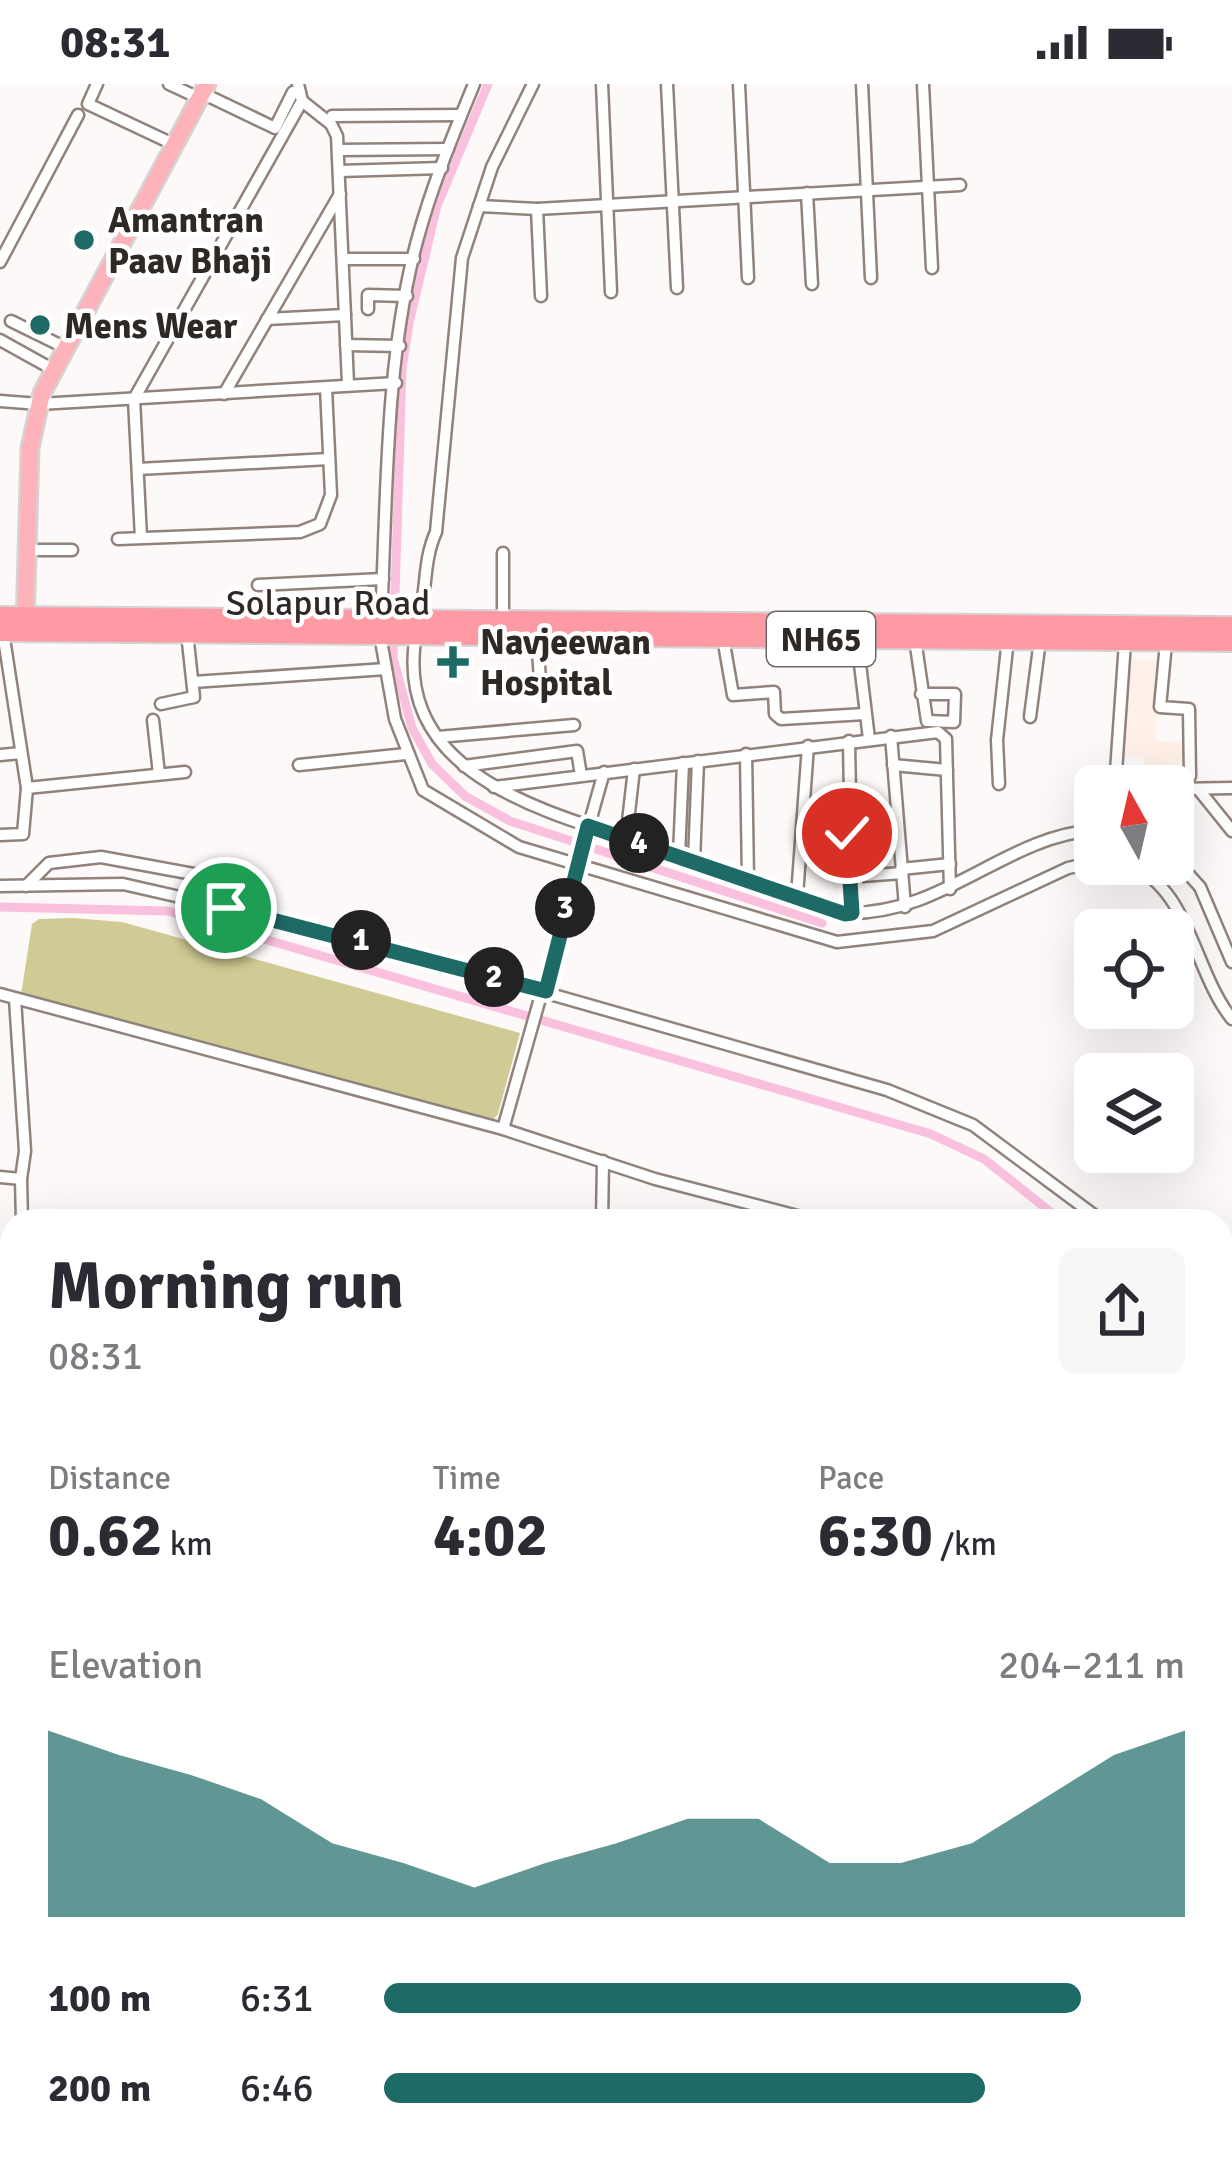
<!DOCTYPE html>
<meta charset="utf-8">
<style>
:root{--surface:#fff;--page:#f7f7f7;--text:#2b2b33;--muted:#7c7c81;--accent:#1e6a67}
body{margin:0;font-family:Signika,sans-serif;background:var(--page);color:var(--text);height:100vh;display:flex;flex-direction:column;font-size:45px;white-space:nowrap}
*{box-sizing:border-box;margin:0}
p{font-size:39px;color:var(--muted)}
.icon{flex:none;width:66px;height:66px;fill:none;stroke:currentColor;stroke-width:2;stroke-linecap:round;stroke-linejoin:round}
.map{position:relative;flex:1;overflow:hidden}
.panel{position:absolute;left:0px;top:1125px;width:1233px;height:951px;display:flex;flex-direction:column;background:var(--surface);border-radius:36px 36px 0 0;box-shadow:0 12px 48px #0002}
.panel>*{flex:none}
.needle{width:78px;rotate:352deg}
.controls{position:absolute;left:1074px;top:681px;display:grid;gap:24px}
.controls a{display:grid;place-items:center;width:120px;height:120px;border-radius:18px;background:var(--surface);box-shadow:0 12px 48px #0002;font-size:60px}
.pin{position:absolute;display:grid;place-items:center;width:102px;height:102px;color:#fff;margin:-51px;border:6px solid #fff;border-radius:50%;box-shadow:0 3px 12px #0007}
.km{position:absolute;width:60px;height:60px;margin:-30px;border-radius:50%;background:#222;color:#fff;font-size:33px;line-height:60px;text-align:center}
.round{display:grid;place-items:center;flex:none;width:126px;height:126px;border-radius:18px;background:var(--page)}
.summary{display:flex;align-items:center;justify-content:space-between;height:204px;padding:0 48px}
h1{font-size:66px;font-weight:700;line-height:90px}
.figures{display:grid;grid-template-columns:repeat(3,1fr);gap:18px;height:204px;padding:12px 48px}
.figures div{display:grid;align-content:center}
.figures b{font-size:60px;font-weight:700}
.figures small{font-size:33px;font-weight:400}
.figures p{font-size:33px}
.chart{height:336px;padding:24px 48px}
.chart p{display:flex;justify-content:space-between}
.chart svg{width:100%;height:216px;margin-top:12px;fill:var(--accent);opacity:.7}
ul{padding:0 48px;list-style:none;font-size:39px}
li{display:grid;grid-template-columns:192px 144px 1fr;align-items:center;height:90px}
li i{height:30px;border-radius:15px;background:var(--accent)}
.status{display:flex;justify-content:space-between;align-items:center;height:84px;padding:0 60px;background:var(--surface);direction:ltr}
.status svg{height:33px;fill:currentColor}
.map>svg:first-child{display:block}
</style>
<div class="status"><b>08:31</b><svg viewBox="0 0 49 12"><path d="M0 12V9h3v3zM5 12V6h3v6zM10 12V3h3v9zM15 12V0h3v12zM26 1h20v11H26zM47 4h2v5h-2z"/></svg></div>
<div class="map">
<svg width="1232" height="2074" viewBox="0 0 1232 2074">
<rect width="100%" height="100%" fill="#fdf9f8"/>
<g fill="#fff0ea">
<polygon points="1127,574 1162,577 1155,656 1183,659 1180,696 1143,696 1144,673 1121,671"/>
<polygon points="173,2064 883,2064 883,2074 183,2074"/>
</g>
<polygon fill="#d0ca94" points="73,834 122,838 520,949 498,1030 492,1037 21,911 32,840 39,835"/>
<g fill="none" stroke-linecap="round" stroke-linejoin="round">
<g stroke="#fac1df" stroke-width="9">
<polyline points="488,0 437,122 409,239 402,285 393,574 412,644 432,680 465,712 510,737 822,839"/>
<polyline points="0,823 168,827 931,1050 984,1075 1062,1137"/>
<polyline points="1221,1265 1232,1274"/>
</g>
<defs>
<g id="minor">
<polyline points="97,0 88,20 173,60"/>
<polyline points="169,0 199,14"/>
<path d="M533 0 492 83 462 174 436 448C423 476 427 506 419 536 378 702 572 733 684 773 721 786 759 798 796 811 812 817 830 829 847 829 943 831 1006 752 1095 746"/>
<polyline points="602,0 611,208"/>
<polyline points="667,0 677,204"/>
<polyline points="739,0 748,194"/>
<polyline points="862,0 871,194"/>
<polyline points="923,0 932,184"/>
<polyline points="202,9 275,44 293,8"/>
<polyline points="302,17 331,40 337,52 348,300"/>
<polyline points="332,32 461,31"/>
<polyline points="338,66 448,65"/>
<polyline points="339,87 442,84"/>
<polyline points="807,109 812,200"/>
<polyline points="479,122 537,125 960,101"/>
<polyline points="537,125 541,212"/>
<polyline points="343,175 414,175"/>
<polyline points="0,178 78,31"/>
<polyline points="368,225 368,211 407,212"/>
<polyline points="267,235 345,231"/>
<polyline points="11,237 66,264"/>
<polyline points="0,256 54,286"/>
<polyline points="346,261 400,262"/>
<polyline points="224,310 340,110"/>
<polyline points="0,317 39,320 396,299"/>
<polyline points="138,385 329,375"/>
<polyline points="141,454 134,315 302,17 298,0"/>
<polyline points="118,455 300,448 320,440 331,411 326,304"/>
<polyline points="27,466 72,466"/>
<polyline points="258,501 383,495"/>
<path d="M381 535C387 411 385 276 417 157 431 104 453 51 474 0"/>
<polyline points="503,535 503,469"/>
<polyline points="380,551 395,635 423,706 519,763 837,858 933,847 1068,784 1095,778"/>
<polyline points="537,552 540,596"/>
<polyline points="723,554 733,611 774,608 775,630 781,635 865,630"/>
<polyline points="857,555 869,655"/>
<polyline points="915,555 927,637 954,638 955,610 921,610"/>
<polyline points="1166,559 1160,623 1189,625 1190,692"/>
<polyline points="193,598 386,585"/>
<polyline points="161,620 194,613 187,549"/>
<polyline points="1030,633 1040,556"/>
<polyline points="153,636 159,690"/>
<polyline points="891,652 905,823"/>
<polyline points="438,653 574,641"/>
<polyline points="849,657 852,829"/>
<polyline points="746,670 748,796"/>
<polyline points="0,671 21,669"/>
<polyline points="299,681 406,670"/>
<polyline points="893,681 947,686"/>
<polyline points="464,682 577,667 581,691"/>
<polyline points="999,700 997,656 1008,555"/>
<polyline points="1115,702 1125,558"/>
<polyline points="494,703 938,648 946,655 950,805"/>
<polyline points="27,704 185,688"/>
<polyline points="1173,705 1232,704"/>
<polyline points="1199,706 1232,747"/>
<polyline points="0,751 23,750 27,704 3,548"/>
<polyline points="626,755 634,685"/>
<polyline points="679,771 683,679"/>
<polyline points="1173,773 1200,803 1232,878"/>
<polyline points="694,777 698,677"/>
<path d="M1127 780C1190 802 1193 887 1232 935"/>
<polyline points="901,785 950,780"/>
<polyline points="849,793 902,789"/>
<polyline points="0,802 123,800 329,847 887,1006 973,1041 1102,1137"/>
<polyline points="26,802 49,779 101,773 226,796"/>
<polyline points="797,812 808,662"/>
<polyline points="0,910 503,1045 655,1095 817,1137"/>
<polyline points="503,1045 604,688"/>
<polyline points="0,1093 21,1095 25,1067 15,915"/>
<polyline points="21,1095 22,1137"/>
<polyline points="602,1137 603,1077"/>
<polyline points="1221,1233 1232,1241"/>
<polyline points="0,1368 12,1368"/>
<polyline points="1221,1378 1224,1318"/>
<polyline points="0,1392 12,1394"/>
<polyline points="0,1434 12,1436"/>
<polyline points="0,1476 12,1478"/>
<polyline points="0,1533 12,1535"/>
<polyline points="0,1591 12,1593"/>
<polyline points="0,1641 12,1643"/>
<polyline points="0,1727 12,1664"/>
<polyline points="0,1751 12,1753"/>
<polyline points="0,1803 12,1805"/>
<polyline points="0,1991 12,1952"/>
<polyline points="1187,2064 1232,2067"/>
<polyline points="1224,2066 1232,1895"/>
<polyline points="17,2074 20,2064"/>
<polyline points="69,2074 72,2064"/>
<polyline points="893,2074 893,2064"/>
<polyline points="951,2074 952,2064"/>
<polyline points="996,2074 997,2064"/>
<polyline points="1050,2074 1051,2064"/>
<polyline points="1078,2074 1085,2066 1137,2066 1144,2074"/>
</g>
<polyline id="primary" points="25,541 30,364 42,309 207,0"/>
<g id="trunk">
<polyline points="0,532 1232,542"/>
<polyline points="0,548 1232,558"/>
<polyline points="0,1930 12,1942"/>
<polyline points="130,2064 139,2074"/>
</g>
</defs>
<use href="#minor" stroke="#91837c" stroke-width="15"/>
<use href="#primary" stroke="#d5d4d4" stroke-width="21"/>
<use href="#trunk" stroke="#d5d4d4" stroke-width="22"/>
<use href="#minor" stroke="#fff" stroke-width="10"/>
<use href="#primary" stroke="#feb3bb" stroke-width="16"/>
<use href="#trunk" stroke="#fe9aa4" stroke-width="18"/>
</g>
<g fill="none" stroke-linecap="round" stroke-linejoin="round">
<defs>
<polyline id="route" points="226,824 546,907 588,742 845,830 852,829 847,749"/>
</defs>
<use href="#route" stroke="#fff" stroke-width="24"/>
<use href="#route" stroke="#1e6a67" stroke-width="15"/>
</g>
<g fill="#1e6a67" stroke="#fff" stroke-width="4.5">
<circle cx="84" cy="156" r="12"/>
<circle cx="40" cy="241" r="12"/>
<path d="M447 560h12v12h12v12h-12v12h-12v-12h-12v-12h12z"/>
</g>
<g text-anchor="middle" stroke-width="9" stroke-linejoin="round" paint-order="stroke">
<rect fill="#fff" stroke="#6d6967" stroke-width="3" x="767" y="528" width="108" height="54" rx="9"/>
<g font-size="33" font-weight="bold" fill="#2f2926">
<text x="821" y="567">NH65</text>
</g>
<g font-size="36" font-weight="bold" fill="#2f2926" stroke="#fff" text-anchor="start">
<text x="108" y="148">Amantran<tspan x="108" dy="41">Paav Bhaji</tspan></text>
<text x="64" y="254">Mens Wear</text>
<text x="480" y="570">Navjeewan<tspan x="480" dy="41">Hospital</tspan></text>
</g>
<g font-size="36" fill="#2f2926" stroke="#fff">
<text x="328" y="531">Solapur Road</text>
</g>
</g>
</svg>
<div class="controls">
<a><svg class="needle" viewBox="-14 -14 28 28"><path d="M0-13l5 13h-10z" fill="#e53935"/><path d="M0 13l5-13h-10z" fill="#7c7c81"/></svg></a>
<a><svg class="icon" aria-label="locate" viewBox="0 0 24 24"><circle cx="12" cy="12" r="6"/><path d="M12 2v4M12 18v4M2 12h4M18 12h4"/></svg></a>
<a><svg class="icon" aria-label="layers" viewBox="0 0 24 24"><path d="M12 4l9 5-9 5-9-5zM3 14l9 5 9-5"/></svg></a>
</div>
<div class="pin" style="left:226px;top:824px;background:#1e9e55"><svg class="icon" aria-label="arrive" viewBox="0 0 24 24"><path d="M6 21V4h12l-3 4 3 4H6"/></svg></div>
<div class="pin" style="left:847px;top:749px;background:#d93025"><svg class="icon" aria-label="check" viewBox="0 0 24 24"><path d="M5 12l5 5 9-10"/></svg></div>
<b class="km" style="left:361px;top:856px">1</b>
<b class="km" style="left:494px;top:893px">2</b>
<b class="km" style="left:565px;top:824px">3</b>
<b class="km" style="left:639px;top:759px">4</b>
<section class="panel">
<div class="summary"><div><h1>Morning run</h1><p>08:31</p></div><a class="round"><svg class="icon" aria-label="share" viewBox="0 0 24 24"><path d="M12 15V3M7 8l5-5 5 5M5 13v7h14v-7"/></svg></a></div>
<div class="figures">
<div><p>Distance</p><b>0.62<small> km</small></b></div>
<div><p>Time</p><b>4:02</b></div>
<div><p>Pace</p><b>6:30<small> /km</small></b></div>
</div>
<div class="chart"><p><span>Elevation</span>204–211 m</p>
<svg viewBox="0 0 160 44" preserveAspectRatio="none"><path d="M0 44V6L10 11L20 15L30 20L40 29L50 33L60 38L70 33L80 29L90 24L100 24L110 33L120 33L130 29L140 20L150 11L160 6V44z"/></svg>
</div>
<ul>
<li><b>100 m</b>6:31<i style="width:87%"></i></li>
<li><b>200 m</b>6:46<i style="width:75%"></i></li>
</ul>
</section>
</div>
